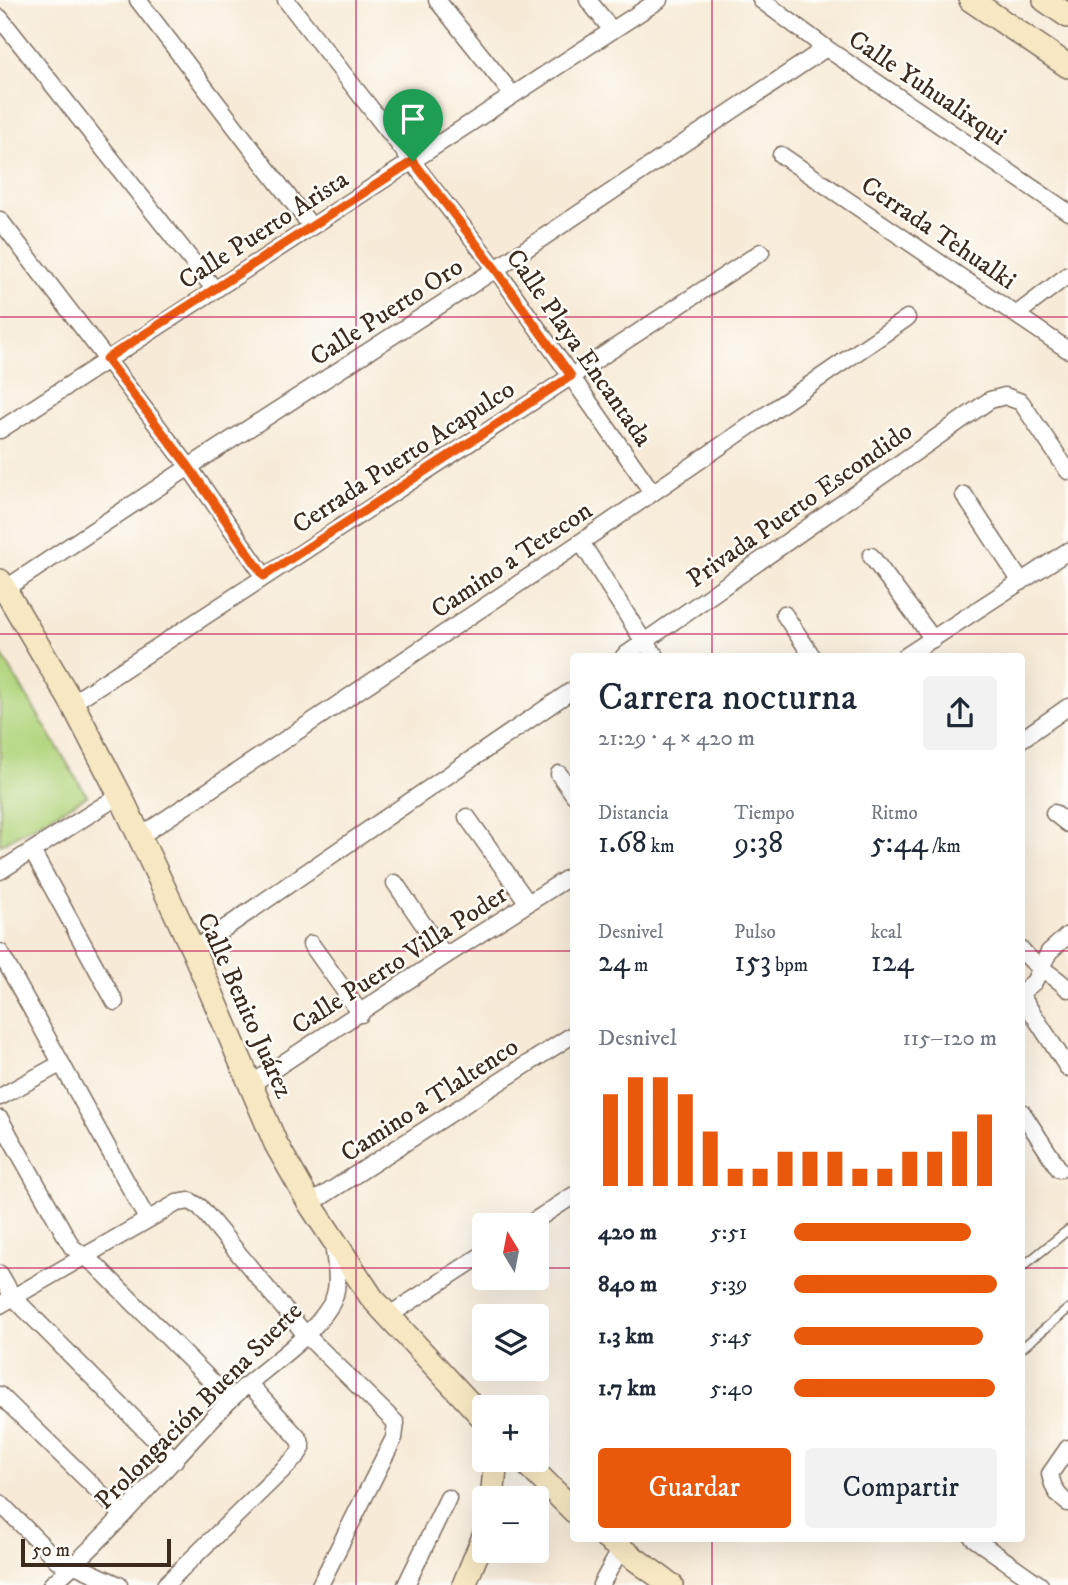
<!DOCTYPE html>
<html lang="es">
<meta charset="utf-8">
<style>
:root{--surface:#fff;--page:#f2f2f3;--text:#1f2937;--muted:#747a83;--accent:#ea580c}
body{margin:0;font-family:"IM FELL DW Pica",serif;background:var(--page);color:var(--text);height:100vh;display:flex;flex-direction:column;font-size:26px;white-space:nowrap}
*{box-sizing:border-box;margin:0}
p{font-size:23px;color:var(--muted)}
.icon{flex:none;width:38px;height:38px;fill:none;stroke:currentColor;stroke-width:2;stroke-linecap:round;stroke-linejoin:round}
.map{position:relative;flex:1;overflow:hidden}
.panel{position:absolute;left:570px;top:653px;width:455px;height:889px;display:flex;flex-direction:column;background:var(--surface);border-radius:7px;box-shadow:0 7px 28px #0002}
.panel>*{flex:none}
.needle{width:46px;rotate:350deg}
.buttons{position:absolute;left:472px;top:1213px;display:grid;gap:14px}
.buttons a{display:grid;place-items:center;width:77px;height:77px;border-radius:7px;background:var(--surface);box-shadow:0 7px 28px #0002;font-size:35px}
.scale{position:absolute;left:21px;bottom:18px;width:150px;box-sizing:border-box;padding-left:7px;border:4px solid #3b2a1e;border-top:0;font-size:19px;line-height:24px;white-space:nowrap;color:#3b2a1e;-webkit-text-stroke:5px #fdfcf7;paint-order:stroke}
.pin{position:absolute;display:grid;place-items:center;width:60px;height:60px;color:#fff;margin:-72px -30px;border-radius:50% 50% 50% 0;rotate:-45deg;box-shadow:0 0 7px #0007}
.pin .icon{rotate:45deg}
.round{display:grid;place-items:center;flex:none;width:74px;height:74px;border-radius:7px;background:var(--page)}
.head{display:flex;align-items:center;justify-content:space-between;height:119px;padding:0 28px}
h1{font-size:38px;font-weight:600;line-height:52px}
.metrics{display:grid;grid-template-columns:repeat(3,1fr);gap:10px;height:119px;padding:7px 28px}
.metrics div{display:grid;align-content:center}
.metrics b{font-size:30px;font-weight:600}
.metrics small{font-size:19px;font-weight:400}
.metrics p{font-size:19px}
.chart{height:196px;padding:14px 28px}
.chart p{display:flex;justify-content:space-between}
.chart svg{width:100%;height:126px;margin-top:7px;stroke:var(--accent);stroke-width:6}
.primary-button{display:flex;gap:14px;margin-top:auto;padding:14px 28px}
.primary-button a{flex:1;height:80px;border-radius:7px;background:var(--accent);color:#fff;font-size:28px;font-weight:600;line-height:80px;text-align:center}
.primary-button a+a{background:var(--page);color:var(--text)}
ul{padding:0 28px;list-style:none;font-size:23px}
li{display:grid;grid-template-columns:112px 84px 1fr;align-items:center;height:52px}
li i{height:18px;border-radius:9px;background:var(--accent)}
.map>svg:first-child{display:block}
</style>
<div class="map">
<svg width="1068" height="1585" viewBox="0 0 1068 1585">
<rect width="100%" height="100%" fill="#fdfcf7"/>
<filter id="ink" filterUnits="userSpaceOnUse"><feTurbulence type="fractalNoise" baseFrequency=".0143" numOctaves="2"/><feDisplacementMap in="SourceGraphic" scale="14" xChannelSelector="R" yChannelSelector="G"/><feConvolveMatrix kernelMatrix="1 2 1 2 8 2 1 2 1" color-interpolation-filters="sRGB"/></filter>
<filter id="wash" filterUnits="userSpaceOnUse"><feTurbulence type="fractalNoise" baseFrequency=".00686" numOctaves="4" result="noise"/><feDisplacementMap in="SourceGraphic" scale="28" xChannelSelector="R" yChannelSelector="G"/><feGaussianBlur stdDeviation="1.57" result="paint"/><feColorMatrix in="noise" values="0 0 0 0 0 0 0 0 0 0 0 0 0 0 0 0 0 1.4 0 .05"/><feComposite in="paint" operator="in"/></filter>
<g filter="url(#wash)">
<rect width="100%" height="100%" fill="#f7ead7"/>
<polygon fill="#b1d47c" stroke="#767f4d" stroke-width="2" points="0,652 87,796 0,845"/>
</g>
<g filter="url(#ink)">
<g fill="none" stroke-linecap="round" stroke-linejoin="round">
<defs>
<g id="lane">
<polyline points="1022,1267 1068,1230"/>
<polyline points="1022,1348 1068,1309"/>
</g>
<g id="street">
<polyline points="138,0 311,226"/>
<polyline points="286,0 496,269 652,492"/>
<polyline points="437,0 512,94"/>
<polyline points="588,0 611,29"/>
<polyline points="761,0 826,48 1068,212"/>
<polyline points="0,18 215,290"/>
<polyline points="781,155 1068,350"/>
<polyline points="0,220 189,467 264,576"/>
<polyline points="1017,314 1068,275"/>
<polyline points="0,430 659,0"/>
<polyline points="964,495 1021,582"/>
<polyline points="581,542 644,642 656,656"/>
<polyline points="871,556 933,639"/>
<polyline points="5,589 189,467 496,269 826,48"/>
<polyline points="784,614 812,656"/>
<polyline points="624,656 990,400 1005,396 1021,402 1068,471"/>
<polyline points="906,656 1068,551"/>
<polyline points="72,703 761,252"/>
<polyline points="1022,739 1068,707"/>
<polyline points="559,774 574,795"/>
<polyline points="1054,813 1068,824"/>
<polyline points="467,817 528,903"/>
<polyline points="139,837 581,542 907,318"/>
<polyline points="32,851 115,1002"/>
<polyline points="0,871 120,795"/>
<polyline points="395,883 445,956"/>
<polyline points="311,944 361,1014"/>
<polyline points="193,950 574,689"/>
<path d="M1022 950C1034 967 1054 974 1068 989"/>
<polyline points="0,952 147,1219"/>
<polyline points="1022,992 1034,982 1049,952 1068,935"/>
<polyline points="1022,997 1068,1068"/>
<polyline points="250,1085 445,956 574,874"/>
<polyline points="0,1097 60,1064"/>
<polyline points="1022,1112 1059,1169"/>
<polyline points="0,1119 72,1247 97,1266 230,1400"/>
<polyline points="310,1204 574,1034"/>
<polyline points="528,1225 574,1195"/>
<polyline points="0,1274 13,1297 175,1460"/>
<polyline points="0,1305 177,1203 190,1201 200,1207 305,1334 396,1423 394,1438 320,1585"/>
<polyline points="388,1316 485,1253"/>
<polyline points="0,1395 123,1515"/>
<path d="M1068 1448 1050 1474C1053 1487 1056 1495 1068 1503"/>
<polyline points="0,1503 58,1561 75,1565 119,1585"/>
<polyline points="973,1538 1040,1585"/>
<path d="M51 1585C116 1529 169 1462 229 1401 261 1369 306 1344 330 1306 342 1287 335 1263 333 1243"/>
<polyline points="165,1585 297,1456 302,1448 300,1440 249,1384"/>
<polyline points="406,1585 448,1498"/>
<polyline points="601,1585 620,1550"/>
</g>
<g id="secondary">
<polyline points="971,0 1068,66"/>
<polyline points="1045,0 1068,16"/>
<polyline points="0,581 72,703 120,795 193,950 276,1144 310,1204 372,1298 485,1420"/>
<polyline points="523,1460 574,1511"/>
<polyline points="492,1498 496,1460"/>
<polyline points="606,1538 671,1585"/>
<polyline points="464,1585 485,1534"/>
</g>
</defs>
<use href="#lane" stroke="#7d6d5f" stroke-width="11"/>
<use href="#street" stroke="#7d6d5f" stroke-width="19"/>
<use href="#secondary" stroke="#7d6d5f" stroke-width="26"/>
<use href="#lane" stroke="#fff" stroke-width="8"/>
<use href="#street" stroke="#fff" stroke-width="16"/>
<use href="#secondary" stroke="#f7e8c3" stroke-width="23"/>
</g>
</g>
<g fill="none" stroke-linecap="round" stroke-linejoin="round" filter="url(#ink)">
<defs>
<polygon id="route" points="413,161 496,270 571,376 264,576 189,467 106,359"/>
</defs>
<use href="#route" stroke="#fff" stroke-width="14"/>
<use href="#route" stroke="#ea580c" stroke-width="9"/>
</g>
<path fill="none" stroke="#c2185b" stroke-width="2" stroke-opacity="0.55" d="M356 0V1585M712 0V656M0 317H1068M0 634H1068M0 951H574M1022 951H1068M0 1268H485M537 1268H574M1022 1268H1068M712 1538V1585"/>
<g text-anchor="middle" stroke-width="5" stroke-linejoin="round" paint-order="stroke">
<g font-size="26" fill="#3b2a1e" stroke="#fdfcf7">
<text transform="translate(928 87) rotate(34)" y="9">Calle Yuhualixqui</text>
<text transform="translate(263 229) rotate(-33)" y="9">Calle Puerto Arista</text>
<text transform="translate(939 232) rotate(34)" y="9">Cerrada Tehualki</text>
<text transform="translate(386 311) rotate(-33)" y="9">Calle Puerto Oro</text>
<text transform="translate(580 347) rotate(55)" y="9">Calle Playa Encantada</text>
<text transform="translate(403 456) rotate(-33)" y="9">Cerrada Puerto Acapulco</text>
<text transform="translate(799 504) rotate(-35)" y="9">Privada Puerto Escondido</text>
<text transform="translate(511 559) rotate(-34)" y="9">Camino a Tetecon</text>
<text transform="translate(399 959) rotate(-33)" y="9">Calle Puerto Villa Poder</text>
<text transform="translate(246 1005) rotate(66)" y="9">Calle Benito Juárez</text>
<text transform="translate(429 1099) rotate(-33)" y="9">Camino a Tlaltenco</text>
<text transform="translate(198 1405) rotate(-45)" y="9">Prolongación Buena Suerte</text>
</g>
</g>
</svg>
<div class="buttons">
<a><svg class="needle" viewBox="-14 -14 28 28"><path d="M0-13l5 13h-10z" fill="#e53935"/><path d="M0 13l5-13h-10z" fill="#747a83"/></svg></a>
<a><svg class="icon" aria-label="layers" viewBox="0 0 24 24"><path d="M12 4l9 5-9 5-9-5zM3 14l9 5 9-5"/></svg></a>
<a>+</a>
<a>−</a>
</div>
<div class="scale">50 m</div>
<div class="pin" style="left:413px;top:161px;background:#1e9e55"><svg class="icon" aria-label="arrive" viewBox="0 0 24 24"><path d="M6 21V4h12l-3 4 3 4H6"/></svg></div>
<section class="panel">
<div class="head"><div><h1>Carrera nocturna</h1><p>21:29 · 4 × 420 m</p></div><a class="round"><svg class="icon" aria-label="share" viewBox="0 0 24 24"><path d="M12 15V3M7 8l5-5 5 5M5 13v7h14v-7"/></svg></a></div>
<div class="metrics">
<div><p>Distancia</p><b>1.68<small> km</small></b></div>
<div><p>Tiempo</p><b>9:38</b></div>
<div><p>Ritmo</p><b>5:44<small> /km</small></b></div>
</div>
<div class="metrics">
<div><p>Desnivel</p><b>24<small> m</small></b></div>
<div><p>Pulso</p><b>153<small> bpm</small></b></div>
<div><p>kcal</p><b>124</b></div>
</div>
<div class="chart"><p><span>Desnivel</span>115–120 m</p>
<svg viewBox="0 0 160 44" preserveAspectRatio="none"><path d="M5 44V12M15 44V6M25 44V6M35 44V12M45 44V25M55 44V38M65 44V38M75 44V32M85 44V32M95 44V32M105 44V38M115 44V38M125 44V32M135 44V32M145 44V25M155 44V19"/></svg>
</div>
<ul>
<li><b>420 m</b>5:51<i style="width:87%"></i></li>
<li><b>840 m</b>5:39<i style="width:100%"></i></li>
<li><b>1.3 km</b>5:45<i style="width:93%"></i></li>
<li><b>1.7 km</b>5:40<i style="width:99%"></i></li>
</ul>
<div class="primary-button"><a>Guardar</a><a>Compartir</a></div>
</section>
</div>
